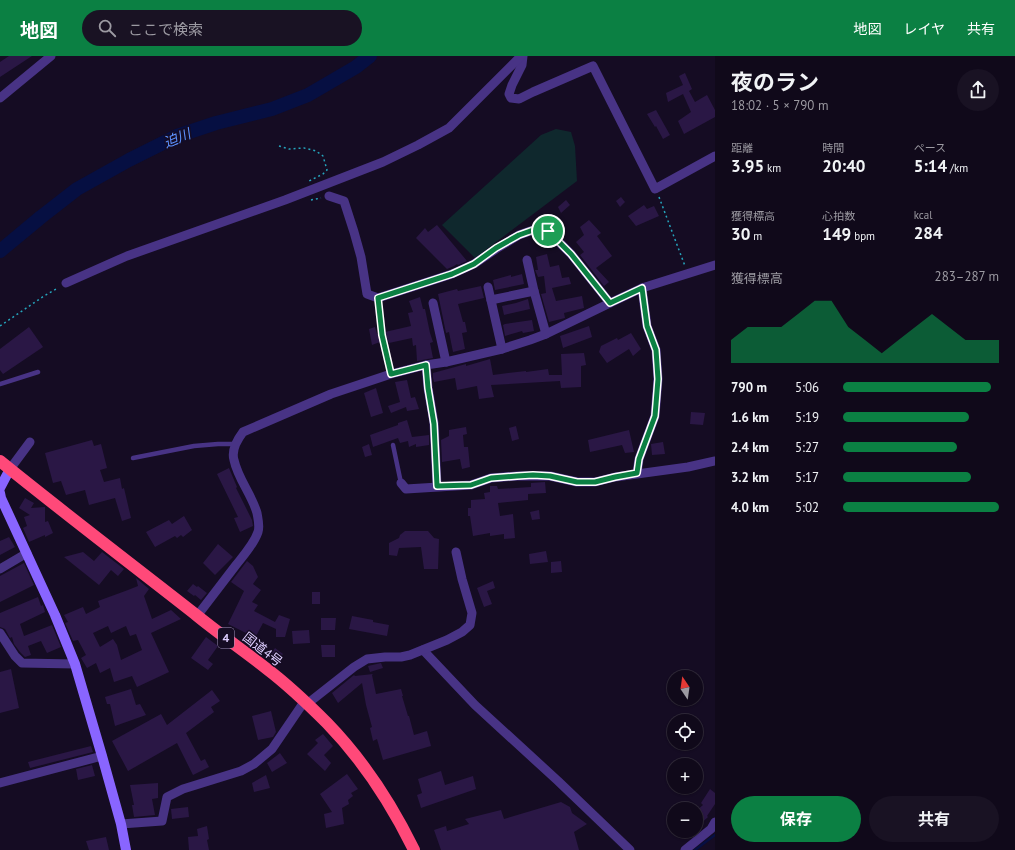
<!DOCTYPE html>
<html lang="ja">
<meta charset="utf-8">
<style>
:root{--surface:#10091a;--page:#191223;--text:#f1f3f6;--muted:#9c9aa2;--line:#302a39;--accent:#0b8043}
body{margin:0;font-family:"PT Sans","Noto Sans JP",sans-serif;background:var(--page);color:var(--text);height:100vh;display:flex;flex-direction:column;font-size:15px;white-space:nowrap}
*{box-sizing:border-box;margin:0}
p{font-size:13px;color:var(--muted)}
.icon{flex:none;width:22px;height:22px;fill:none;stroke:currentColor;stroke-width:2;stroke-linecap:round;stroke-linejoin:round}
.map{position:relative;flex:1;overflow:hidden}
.drawer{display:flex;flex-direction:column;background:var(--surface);width:300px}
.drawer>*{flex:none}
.needle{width:26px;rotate:347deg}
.controls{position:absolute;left:667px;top:614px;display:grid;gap:8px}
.controls a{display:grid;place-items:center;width:36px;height:36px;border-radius:50%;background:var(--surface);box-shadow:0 1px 3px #0004,0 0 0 1px var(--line);font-size:20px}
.pin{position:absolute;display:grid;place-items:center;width:34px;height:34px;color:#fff;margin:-17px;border:2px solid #fff;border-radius:50%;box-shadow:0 1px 4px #0007}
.round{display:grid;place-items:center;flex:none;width:42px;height:42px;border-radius:21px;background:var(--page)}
.head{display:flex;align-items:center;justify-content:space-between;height:68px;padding:0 16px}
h1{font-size:22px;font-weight:700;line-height:30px}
.stats{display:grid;grid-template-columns:repeat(3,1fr);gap:6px;height:68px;padding:4px 16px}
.stats div{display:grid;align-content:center}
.stats b{font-size:17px;font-weight:700}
.stats small{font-size:11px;font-weight:400}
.stats p{font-size:11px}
.chart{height:112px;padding:8px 16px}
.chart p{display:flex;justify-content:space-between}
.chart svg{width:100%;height:72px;margin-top:4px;fill:var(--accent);opacity:.7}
.cta{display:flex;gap:8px;margin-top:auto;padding:8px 16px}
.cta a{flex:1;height:46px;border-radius:24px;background:var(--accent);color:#fff;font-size:16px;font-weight:700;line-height:46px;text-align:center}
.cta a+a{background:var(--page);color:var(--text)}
ul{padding:0 16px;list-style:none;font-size:13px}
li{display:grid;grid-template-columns:64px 48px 1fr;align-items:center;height:30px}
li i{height:10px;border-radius:5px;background:var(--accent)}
header{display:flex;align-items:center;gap:24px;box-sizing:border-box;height:56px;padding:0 20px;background:var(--accent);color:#fff}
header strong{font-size:19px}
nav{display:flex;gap:22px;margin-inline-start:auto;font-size:14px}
.search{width:280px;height:36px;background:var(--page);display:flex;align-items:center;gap:10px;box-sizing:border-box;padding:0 14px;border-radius:22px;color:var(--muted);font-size:15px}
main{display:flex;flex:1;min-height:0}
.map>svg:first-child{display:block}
</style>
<header>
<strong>地図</strong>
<div class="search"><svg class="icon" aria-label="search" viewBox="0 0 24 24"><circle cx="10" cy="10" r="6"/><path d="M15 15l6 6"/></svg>ここで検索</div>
<nav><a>地図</a><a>レイヤ</a><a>共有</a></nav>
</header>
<main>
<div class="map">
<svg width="715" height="794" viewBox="0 0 715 794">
<rect width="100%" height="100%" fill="#150c23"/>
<polygon fill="#0f282d" points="556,73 571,76 575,90 577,125 475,202 442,169 541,79"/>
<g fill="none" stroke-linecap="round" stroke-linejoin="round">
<polyline stroke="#060f42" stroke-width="2.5" points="695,794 715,779"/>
<polyline stroke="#060f42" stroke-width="14" points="0,195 41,161 77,133 129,104 177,80 216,67 272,53 308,39 356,11 370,0"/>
</g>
<g fill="#2a1745" fill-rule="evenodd">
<polygon points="9,0 32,0 0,21 0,6"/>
<polygon points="685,17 692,33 689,35 695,46 707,39 715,54 715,61 684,78 678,65 691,56 683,38 668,46 666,37 683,29 679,20"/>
<polygon points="656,54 670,79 663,83 656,70 655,71 647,58"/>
<polygon points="621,141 625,146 620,151 616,145"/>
<polygon points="566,144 570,149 561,157 558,151"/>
<polygon points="644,149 647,153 654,150 659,160 636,170 628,160"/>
<polygon points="589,164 601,177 597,180 612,200 596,212 609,226 604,230 580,199 584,196 576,186 584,179 580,171"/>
<polygon points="437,169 467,205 458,209 457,208 454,210 447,213 416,182 425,172 428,176"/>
<polygon points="547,198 550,211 559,209 562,222 569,221 571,228 552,232 556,245 582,240 584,252 564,257 565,262 549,266 541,238 546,237 544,220 538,221 535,214 538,214 536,201"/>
<polygon points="522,218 524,228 495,234 493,224 511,219 511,221"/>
<polygon points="481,230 484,242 458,248 463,266 465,266 467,276 462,277 465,293 453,296 449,276 446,277 438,238 457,233 458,235"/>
<polygon points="420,241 423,253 425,253 430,277 433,286 430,287 433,302 417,305 416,289 413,290 412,282 389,287 385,276 411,270 408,257 413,256 409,245"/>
<polygon points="528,243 530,253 504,259 502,250 516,247"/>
<polygon points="532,264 534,275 523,277 522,275 505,280 503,269 505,268"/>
<polygon points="589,270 592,281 563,292 560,280"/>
<polygon points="29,271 43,291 3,318 0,314 0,293"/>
<polygon points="375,271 377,278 378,278 380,286 372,289 369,273"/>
<polygon points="631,277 641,293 633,300 629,293 607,307 599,296 601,290 617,282 618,284"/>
<polygon points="584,297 586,309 581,310 581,331 561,332 560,325 491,329 494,341 479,343 477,330 457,334 455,322 434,326 433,322 433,317 466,308 466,310 490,303 493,319 508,317 526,315 526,316 548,313 549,319 562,319 561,298"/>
<polygon points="407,324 411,342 415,341 419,353 407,355 406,351 391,357 388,350 400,346 395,326"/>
<polygon points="376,332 383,357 371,361 364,337"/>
<polygon points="691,356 705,357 703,369 690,368"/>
<polygon points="407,364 412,381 429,379 429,389 416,391 416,388 409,391 408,385 400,387 398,382 373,391 370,379 398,369 398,367"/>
<polygon points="516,370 519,383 512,385 509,372"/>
<polygon points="466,371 467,378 463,379 464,391 468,391 470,411 462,413 460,403 442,406 441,384 449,380 449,374"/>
<polygon points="629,374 634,396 625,397 622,389 590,396 588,384"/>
<polygon points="92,384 94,390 101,388 107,412 100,414 104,426 120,422 122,433 124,432 131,462 122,465 115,442 89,449 85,434 66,439 61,425 53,427 45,397"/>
<polygon points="663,386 665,398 652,399 651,388"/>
<polygon points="369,388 372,399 365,401 362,391"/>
<polygon points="229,412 237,431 236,432 252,464 253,470 240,476 234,462 238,461 217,418"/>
<polygon points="545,426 546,437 528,438 528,444 498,447 500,460 513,458 515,482 504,483 504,478 490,480 490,477 473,480 470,460 468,460 468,452 471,452 471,444 485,443 484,437 490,436 490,430 497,430 498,433 531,431 531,427"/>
<polygon points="25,442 34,447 31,452 45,451 45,466 48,465 53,477 45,481 45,479 29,486 23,472 27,470 24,461 30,459 19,452"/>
<polygon points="539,454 540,463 532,464 530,456"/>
<polygon points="184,460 192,474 183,481 181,479 177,482 175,480 155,491 146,476 169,464 172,468"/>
<polygon points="405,475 428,475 434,482 439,483 438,513 424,513 421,491 399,492 397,500 389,499 389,487 399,482 400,479"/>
<polygon points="9,481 15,491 0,499 0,485"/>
<polygon points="218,488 233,501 215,519 203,507"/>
<polygon points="546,495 548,506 530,508 529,498"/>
<polygon points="83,496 94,505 102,496 124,513 118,520 111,514 99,529 64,501"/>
<polygon points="247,505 253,510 258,521 253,528 261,534 252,546 258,549 254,555 275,566 279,559 290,563 285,581 276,581 276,573 263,567 255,582 248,578 228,568 244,535 231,526"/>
<polygon points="561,505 562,516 551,517 551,506"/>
<polygon points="24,507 34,529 0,546 0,520"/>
<path d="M136 522 149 533 144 540 152 563 171 554 181 563 151 577 169 616 137 631 132 620 114 626 110 612 100 617 96 607 87 612 81 602 86 599 78 584 73 585 65 567 68 566 64 559 83 551 86 558 100 551 98 545 128 534 138 530ZM108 570 111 577 126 570 130 580 136 578 142 594 121 604 117 589 113 583 100 591 93 577Z"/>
<polygon points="493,525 495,532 487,535 492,548 484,551 477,532"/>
<polygon points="193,528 197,531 198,530 207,537 201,544 195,539 194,540 187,535"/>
<rect x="312" y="536" width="8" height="12"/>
<polygon points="38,541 41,550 43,549 45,556 20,568 24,580 52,569 61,591 47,597 41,585 28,590 31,599 25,601 20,596 14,588 12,581 10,582 5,573 0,571 0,557"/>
<polygon points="352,560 373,564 373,566 389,569 387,580 349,573"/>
<polygon points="321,562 336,562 335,574 321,574"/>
<polygon points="309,574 310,587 293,588 292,575"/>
<polygon points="206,581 218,590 208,604 213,608 208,614 191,602"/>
<polygon points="321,589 335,589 335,601 322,601"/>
<polygon points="275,592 283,598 278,604 270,599"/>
<polygon points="381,607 383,612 370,616 368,610"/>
<polygon points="11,613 19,652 0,657 0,616"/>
<polygon points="373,618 372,619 376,638 401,633 403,640 402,640 408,660 409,660 414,679 427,675 431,690 383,704 377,683 373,685 370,672 372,671 366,649 362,627 338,647 332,637 354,619 355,620"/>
<polygon points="131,633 136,649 140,648 146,659 115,670 110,648 107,648 105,641"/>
<polygon points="212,634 220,645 211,651 214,656 186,677 201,705 205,703 209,711 193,719 177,687 128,715 112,685 161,658 167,669"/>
<polygon points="271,655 276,676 273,681 258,684 252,660"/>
<polygon points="323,678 333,690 324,699 331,707 325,715 307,698 318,687 315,684"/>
<polygon points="91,690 93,696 30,712 28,706"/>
<polygon points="280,697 287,707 272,716 267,707"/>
<polygon points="92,709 95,720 78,724 76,713"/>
<polygon points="441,715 445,729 473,720 476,733 421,752 417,739 422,737 418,723"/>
<polygon points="347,718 358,733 351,737 353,740 348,744 349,748 342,752 344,768 326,772 324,758 332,756 320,738"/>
<polygon points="266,719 270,732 254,736 252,727"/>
<polygon points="158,727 158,742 152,743 155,759 134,761 132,749 134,749 130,729"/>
<polygon points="710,733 715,737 715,748 707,760 708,761 696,772 696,755 703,749 701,747"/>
<polygon points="561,746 570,751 572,757 587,768 574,776 579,794 441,794 434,774 446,770 447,775 469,768 465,763 501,754 504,763"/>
<polygon points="188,751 189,761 172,763 171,753"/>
<polygon points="207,770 209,783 207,784 209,794 189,794 188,781 198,780 197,773"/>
<polygon points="106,781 109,794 89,794 86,785"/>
</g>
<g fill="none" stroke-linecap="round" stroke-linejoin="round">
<g stroke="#25a5bc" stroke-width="1.5" stroke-dasharray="2 3" stroke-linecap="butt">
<polyline points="279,90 289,93 304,92 316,95 323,100 327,114 323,118 309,125"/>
<polyline points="659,141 685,210"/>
<polyline points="311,144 321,142"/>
<polyline points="0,270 44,240 58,232"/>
</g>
<g stroke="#483385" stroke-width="4.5">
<polyline points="378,242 382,279 391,318"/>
<polyline points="0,328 38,316"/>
<polyline points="393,389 401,427"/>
<polyline points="133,402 194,390 218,388 236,388"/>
</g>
<g stroke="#483385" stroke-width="9">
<polyline points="523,0 522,9 512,29 509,38 511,42 519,43 533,36 593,10 655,133 715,100"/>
<polyline points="0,42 51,0"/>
<polyline points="329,140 344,145 354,176 361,201 367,238 378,242 452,218 474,208 496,193 519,179 536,173 548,175 571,198 610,247"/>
<polyline points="527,204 534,235 546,278"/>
<polyline points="66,227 127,200 285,144 383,106 418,89 449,72 521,0"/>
<polyline points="488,231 502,293"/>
<polyline points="491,244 534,235"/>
<polyline points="433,247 446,306"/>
<polyline points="426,309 428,332 434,367 437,430"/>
<polyline points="10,413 30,386"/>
<polyline points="637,417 639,403 655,360 658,323 656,294 647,270 642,232"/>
<polyline points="401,427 406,433 471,429 491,422 517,420 550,420 577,426 595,426 615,421 688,411 715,405"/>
<polyline points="0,513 27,497"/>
<path d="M197 560C210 543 223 526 236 509 244 499 254 488 258 476 260 470 258 463 257 457 252 439 238 423 234 404 231 394 237 384 243 376L331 338 391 318 426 309 446 306 502 293 530 284 546 278 610 247 642 232 715 209"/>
<polyline points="0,577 15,600 22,607 75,608"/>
<polyline points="423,594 475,649 558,725 630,794"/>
<polyline points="307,648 354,611 367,603 385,601 401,601 410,599 447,584 462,576 470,569 472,557 462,523 456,496"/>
<polyline points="0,727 102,700"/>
<polyline points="121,768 162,765 167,741 183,733 241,715 254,708 272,693 304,646"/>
<polyline points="685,794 711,773 715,766"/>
</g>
<g stroke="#8965ff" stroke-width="10">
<polyline points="0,432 10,413"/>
<polyline points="0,437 1,442 55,559 75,608 102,700 121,768 126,794"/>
</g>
<path stroke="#ff4979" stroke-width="12" d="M0 405C64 457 130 507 195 558 218 577 243 594 267 613 288 629 308 648 327 667 362 703 392 749 414 794"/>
</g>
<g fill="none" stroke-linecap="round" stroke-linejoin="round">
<defs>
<polygon id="route" points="536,173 548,175 571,198 610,247 642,232 647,270 656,294 658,323 656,348 655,360 639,403 637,417 615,421 595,426 577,426 550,420 533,419 517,420 491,422 471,429 437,430 434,368 428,332 426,309 391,318 382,279 378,242 452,218 474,208 496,192 519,179"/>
</defs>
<use href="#route" stroke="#fff" stroke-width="8"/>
<use href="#route" stroke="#0b8043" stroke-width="5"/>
</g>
<g text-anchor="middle" stroke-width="3" stroke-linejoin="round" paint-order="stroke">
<rect fill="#150c23" stroke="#a294bd" stroke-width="1" x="218" y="572" width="16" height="20" rx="3"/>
<g font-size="12" font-weight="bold" fill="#deceff">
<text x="226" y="586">4</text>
</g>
<g font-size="13" fill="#deceff" stroke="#150c23">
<text transform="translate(263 593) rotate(38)" y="5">国道4号</text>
</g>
<g font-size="14" font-style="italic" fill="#5c91ff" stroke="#150c23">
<text transform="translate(177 82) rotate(-22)" y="5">迫川</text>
</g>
</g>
</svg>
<div class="controls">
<a><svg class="needle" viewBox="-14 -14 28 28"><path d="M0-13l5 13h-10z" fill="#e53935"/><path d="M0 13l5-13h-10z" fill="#9c9aa2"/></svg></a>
<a><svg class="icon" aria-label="locate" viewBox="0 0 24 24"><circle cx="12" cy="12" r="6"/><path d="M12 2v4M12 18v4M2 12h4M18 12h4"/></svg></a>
<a>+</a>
<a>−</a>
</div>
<div class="pin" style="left:548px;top:175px;background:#1e9e55"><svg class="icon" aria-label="arrive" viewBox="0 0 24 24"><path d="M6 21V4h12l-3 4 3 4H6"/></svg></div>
</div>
<section class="drawer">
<div class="head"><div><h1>夜のラン</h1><p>18:02 · 5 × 790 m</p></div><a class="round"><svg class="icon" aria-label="share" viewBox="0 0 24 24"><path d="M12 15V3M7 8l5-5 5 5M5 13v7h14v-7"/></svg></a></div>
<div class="stats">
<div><p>距離</p><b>3.95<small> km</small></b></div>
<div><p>時間</p><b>20:40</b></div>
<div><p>ペース</p><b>5:14<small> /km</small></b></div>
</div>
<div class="stats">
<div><p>獲得標高</p><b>30<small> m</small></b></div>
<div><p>心拍数</p><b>149<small> bpm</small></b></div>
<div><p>kcal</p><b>284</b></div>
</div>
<div class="chart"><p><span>獲得標高</span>283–287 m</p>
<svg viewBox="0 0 160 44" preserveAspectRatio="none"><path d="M0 44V30L10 22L20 22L30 22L40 14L50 6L60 6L70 22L80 30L90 38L100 30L110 22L120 14L130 22L140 30L150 30L160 30V44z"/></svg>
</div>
<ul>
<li><b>790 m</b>5:06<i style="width:95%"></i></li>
<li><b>1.6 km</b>5:19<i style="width:81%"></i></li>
<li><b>2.4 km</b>5:27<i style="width:73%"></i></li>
<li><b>3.2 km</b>5:17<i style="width:82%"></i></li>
<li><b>4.0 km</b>5:02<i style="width:100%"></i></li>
</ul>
<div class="cta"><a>保存</a><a>共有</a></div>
</section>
</main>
